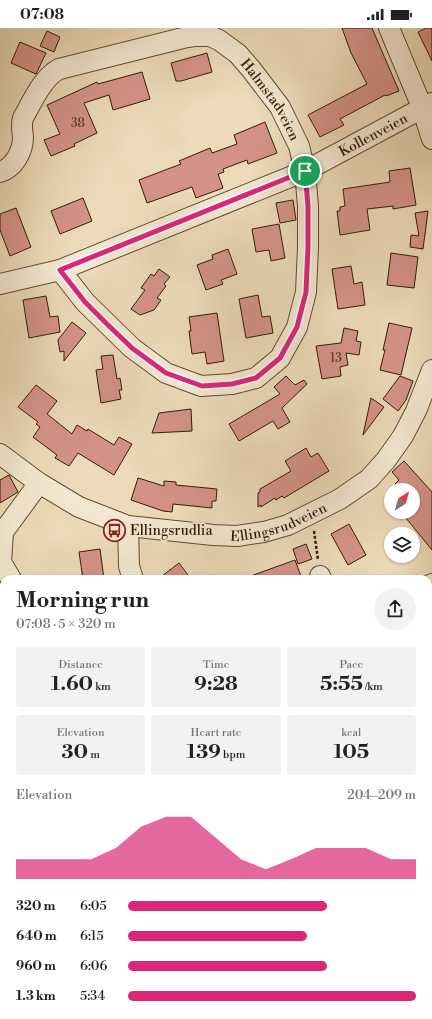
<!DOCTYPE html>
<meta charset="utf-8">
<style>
:root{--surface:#fff;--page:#f2f2f2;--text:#202124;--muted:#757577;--accent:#db2777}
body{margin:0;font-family:"Libre Bodoni",serif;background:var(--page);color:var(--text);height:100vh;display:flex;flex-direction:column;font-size:15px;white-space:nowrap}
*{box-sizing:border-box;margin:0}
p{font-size:13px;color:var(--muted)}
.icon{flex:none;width:22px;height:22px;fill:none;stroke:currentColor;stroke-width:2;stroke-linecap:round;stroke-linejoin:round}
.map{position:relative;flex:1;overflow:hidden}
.side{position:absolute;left:0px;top:547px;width:432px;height:444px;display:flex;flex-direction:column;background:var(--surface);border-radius:12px 12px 0 0;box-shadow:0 1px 3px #0004}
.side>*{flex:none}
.needle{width:26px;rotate:37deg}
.tools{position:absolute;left:384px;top:455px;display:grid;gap:8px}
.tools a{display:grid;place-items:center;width:36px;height:36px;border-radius:50%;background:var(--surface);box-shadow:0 1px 3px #0004;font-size:20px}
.pin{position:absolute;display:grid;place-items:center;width:34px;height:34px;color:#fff;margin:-17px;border:2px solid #fff;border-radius:50%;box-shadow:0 1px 4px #0007}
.round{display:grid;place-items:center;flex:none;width:42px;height:42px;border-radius:21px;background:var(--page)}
.headline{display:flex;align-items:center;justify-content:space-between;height:68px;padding:0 16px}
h1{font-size:22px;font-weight:700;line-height:30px}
.figures{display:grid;grid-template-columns:repeat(3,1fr);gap:6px;height:68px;padding:4px 16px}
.figures div{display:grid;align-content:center;border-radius:4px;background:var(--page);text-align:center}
.figures b{font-size:20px;font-weight:700}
.figures small{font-size:11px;font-weight:400}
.figures p{font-size:11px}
.chart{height:112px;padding:8px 16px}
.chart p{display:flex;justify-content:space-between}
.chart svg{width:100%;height:72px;margin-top:4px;fill:var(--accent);opacity:.7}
ul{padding:0 16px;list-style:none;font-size:13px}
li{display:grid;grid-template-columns:64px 48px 1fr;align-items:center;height:30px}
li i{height:10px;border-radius:5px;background:var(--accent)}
.status{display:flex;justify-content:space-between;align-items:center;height:28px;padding:0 20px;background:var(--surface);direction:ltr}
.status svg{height:11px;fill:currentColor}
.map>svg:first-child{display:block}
</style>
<div class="status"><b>07:08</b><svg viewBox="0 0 49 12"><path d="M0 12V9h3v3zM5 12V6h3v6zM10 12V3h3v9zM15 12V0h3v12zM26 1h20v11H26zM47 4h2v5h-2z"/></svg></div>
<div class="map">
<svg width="432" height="991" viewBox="0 0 432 991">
<rect width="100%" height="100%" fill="#ecdab8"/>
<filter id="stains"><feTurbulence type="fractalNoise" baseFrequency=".005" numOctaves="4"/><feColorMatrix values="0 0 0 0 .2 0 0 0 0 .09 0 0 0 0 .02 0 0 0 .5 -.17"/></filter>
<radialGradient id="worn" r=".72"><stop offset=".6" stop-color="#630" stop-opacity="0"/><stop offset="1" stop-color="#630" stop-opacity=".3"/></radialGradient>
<g fill="#b3c192" stroke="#726f49">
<polygon points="0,671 4,674 4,813 0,807"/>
<polygon points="4,895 4,987 410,987 415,991 0,991 0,897"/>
</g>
<g fill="#d49287" stroke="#311d00">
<polygon points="342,0 372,0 399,63 386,68 385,67 340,91 344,97 320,109 308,87 367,56 351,25"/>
<polygon points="426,0 432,0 432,33 418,4"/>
<polygon points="47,3 60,9 54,24 40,18"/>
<polygon points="20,14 46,25 36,46 11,35"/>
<polygon points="207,25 212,44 181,53 176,53 171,35"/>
<polygon points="142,44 150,71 113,82 109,67 84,75 97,105 74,116 75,118 51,128 44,112 60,106 47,77 97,54 98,56"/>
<polygon points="265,94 277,125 248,136 247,132 223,141 224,144 218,146 223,160 196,170 192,159 147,175 139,152 181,136 179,133 210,120 212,125 237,116 234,107"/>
<polygon points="410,140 416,177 393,181 393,178 367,181 370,202 340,207 337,183 340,183 340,179 345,178 343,161 390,154 389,143"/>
<polygon points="83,170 92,193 60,206 51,183"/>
<polygon points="293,172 296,192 280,195 276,175"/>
<polygon points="16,180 31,219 10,228 0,202 0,186"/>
<polygon points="428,183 423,221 410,219 411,207 419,208 415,185"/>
<polygon points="279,196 285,230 271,233 269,222 256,224 252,201"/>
<polygon points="228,221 237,246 221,252 223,256 206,262 197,237 213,231 212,227"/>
<polygon points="391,225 418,229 414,260 387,257"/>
<polygon points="351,238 354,256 362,254 365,277 338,281 332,241"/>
<polygon points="159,241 170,249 164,256 166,258 157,270 161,272 154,282 140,287 131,281 145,262 141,260 151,246 154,248"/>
<polygon points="258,267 262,289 270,288 273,305 246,310 239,271"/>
<polygon points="46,268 50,289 58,288 60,304 29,310 23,272"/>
<polygon points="217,285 224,333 207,336 205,324 192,326 189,303 191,303 189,289"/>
<polygon points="72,294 86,305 64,333 64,323 60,324 58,312"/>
<polygon points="389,295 412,300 401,347 380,342 385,322 383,322"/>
<polygon points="344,300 358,303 356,313 361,314 359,327 346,325 348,337 340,339 341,348 322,351 316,318 341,315"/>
<polygon points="113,327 117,351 120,350 122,362 119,362 121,371 101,375 96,342 103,341 101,328"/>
<polygon points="286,348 295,357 304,352 307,356 282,380 290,394 278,401 273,393 239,413 229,396 280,366 274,359"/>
<polygon points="400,348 413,353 406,372 398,383 383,371"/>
<polygon points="36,357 57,373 47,386 72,406 77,397 87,403 88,401 114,417 119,409 132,416 114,447 78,425 69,438 55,430 57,427 33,409 40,399 36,396 38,394 18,379"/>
<polygon points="371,370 384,379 363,407"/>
<polygon points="191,381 192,403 152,405 159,385"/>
<polygon points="306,420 311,429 318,425 329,443 284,470 282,468 276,472 275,470 261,479 261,477 258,479 258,465 260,464 260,461 291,443 285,433"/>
<polygon points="404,433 432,464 432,522 401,484 413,484 413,462 399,462 400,461 395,456 399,452 392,444"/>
<polygon points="9,447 18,464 0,475 0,452"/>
<polygon points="138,450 164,458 164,453 176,454 176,457 217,461 216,473 212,473 212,480 173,476 172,484 163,483 131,472"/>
<polygon points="349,496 366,527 348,537 331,506"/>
<polygon points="306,516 312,531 298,536 293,521"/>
<polygon points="100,521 104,551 83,551 79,524"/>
<polygon points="295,532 302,551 248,551 248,549"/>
<polygon points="179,535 191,551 158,551"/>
</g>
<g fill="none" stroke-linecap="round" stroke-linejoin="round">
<defs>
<g id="minor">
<polyline points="389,0 422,79 432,111"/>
<path id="s1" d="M0 144C14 140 23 123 23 109 22 102 21 96 23 90 32 74 43 49 59 41L183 10 195 8H210L219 12 238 26 251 41 280 79 299 118 305 143 308 178V219L306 264 297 299 280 330 256 350 232 356 201 358 166 345 132 320 85 274 60 242"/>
<path id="s2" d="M0 256 60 242 305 143 432 75"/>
<path id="s3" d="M0 426 39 455 79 479 128 498 213 507 237 508 264 504 288 497 340 471 369 451 386 432 403 408 416 383 432 342"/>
<polyline points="128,498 129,538 133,551"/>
<polyline points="320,548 321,551"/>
<polyline points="11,551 1,534 3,504 39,455"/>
<polyline points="428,558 432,556"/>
<polyline points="428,737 432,737"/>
<polyline points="428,888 432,888"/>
</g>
</defs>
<use href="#minor" stroke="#604c2e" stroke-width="22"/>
<g stroke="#311d00" stroke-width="2.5" stroke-dasharray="3 2" stroke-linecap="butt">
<polyline points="314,503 318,532"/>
<polyline points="73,991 73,987"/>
<polyline points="239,991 240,987"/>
</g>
<use href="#minor" stroke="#f3e7d1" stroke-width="20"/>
</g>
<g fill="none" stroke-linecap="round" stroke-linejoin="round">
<defs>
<polygon id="route" points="305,143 308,178 308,219 306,264 297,299 280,330 256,350 232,356 202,358 166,345 132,320 108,297 85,274 60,242"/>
</defs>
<use href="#route" stroke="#fff" stroke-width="8"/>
<use href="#route" stroke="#db2777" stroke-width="5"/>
</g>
<defs>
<symbol id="bus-ring" viewBox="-11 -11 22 22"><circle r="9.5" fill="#f3e7d1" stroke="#8f2418" stroke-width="1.5"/><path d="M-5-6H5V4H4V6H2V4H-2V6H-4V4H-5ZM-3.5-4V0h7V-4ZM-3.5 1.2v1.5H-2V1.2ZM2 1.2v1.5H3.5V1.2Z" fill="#8f2418"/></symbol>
</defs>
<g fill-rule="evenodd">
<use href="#bus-ring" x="102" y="490" width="25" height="25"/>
</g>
<g text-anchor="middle" stroke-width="3.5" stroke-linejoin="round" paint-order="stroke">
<g font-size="12" fill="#5a3a22">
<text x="78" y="99">38</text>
<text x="336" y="334">13</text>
</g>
<g font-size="14" fill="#311d00" stroke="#f3e7d1">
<text dy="5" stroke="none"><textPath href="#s1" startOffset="370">Halmstadveien</textPath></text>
<text dy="5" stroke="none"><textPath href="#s2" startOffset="403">Kollenveien</textPath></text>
<text dy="5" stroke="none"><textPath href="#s3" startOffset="301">Ellingsrudveien</textPath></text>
</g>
<g font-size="14" fill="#311d00" stroke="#f3e7d1" text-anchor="start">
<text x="130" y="507">Ellingsrudlia</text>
</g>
</g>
<rect width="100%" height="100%" filter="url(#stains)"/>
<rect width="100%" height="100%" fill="url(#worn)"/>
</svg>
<div class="tools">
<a><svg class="needle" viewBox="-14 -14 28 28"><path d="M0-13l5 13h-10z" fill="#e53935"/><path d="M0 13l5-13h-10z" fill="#757577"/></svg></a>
<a><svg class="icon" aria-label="layers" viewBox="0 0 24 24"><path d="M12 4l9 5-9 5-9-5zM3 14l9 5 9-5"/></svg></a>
</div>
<div class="pin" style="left:305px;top:143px;background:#1e9e55"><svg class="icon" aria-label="arrive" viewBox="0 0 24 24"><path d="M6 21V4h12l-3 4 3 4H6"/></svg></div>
<section class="side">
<div class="headline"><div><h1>Morning run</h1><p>07:08 · 5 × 320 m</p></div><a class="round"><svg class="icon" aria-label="share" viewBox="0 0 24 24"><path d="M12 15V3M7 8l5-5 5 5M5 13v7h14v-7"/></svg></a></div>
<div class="figures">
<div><p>Distance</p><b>1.60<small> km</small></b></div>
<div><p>Time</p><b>9:28</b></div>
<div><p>Pace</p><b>5:55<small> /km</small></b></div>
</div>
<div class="figures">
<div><p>Elevation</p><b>30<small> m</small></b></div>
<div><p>Heart rate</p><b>139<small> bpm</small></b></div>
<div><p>kcal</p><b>105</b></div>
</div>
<div class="chart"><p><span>Elevation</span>204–209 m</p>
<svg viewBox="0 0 160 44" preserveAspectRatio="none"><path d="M0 44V32L10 32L20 32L30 32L40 25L50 12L60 6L70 6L80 19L90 32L100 38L110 32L120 25L130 25L140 25L150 32L160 32V44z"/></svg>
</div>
<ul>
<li><b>320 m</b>6:05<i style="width:69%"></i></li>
<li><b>640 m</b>6:15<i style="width:62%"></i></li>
<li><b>960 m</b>6:06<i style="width:69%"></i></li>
<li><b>1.3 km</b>5:34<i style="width:100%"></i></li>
</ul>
</section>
</div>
